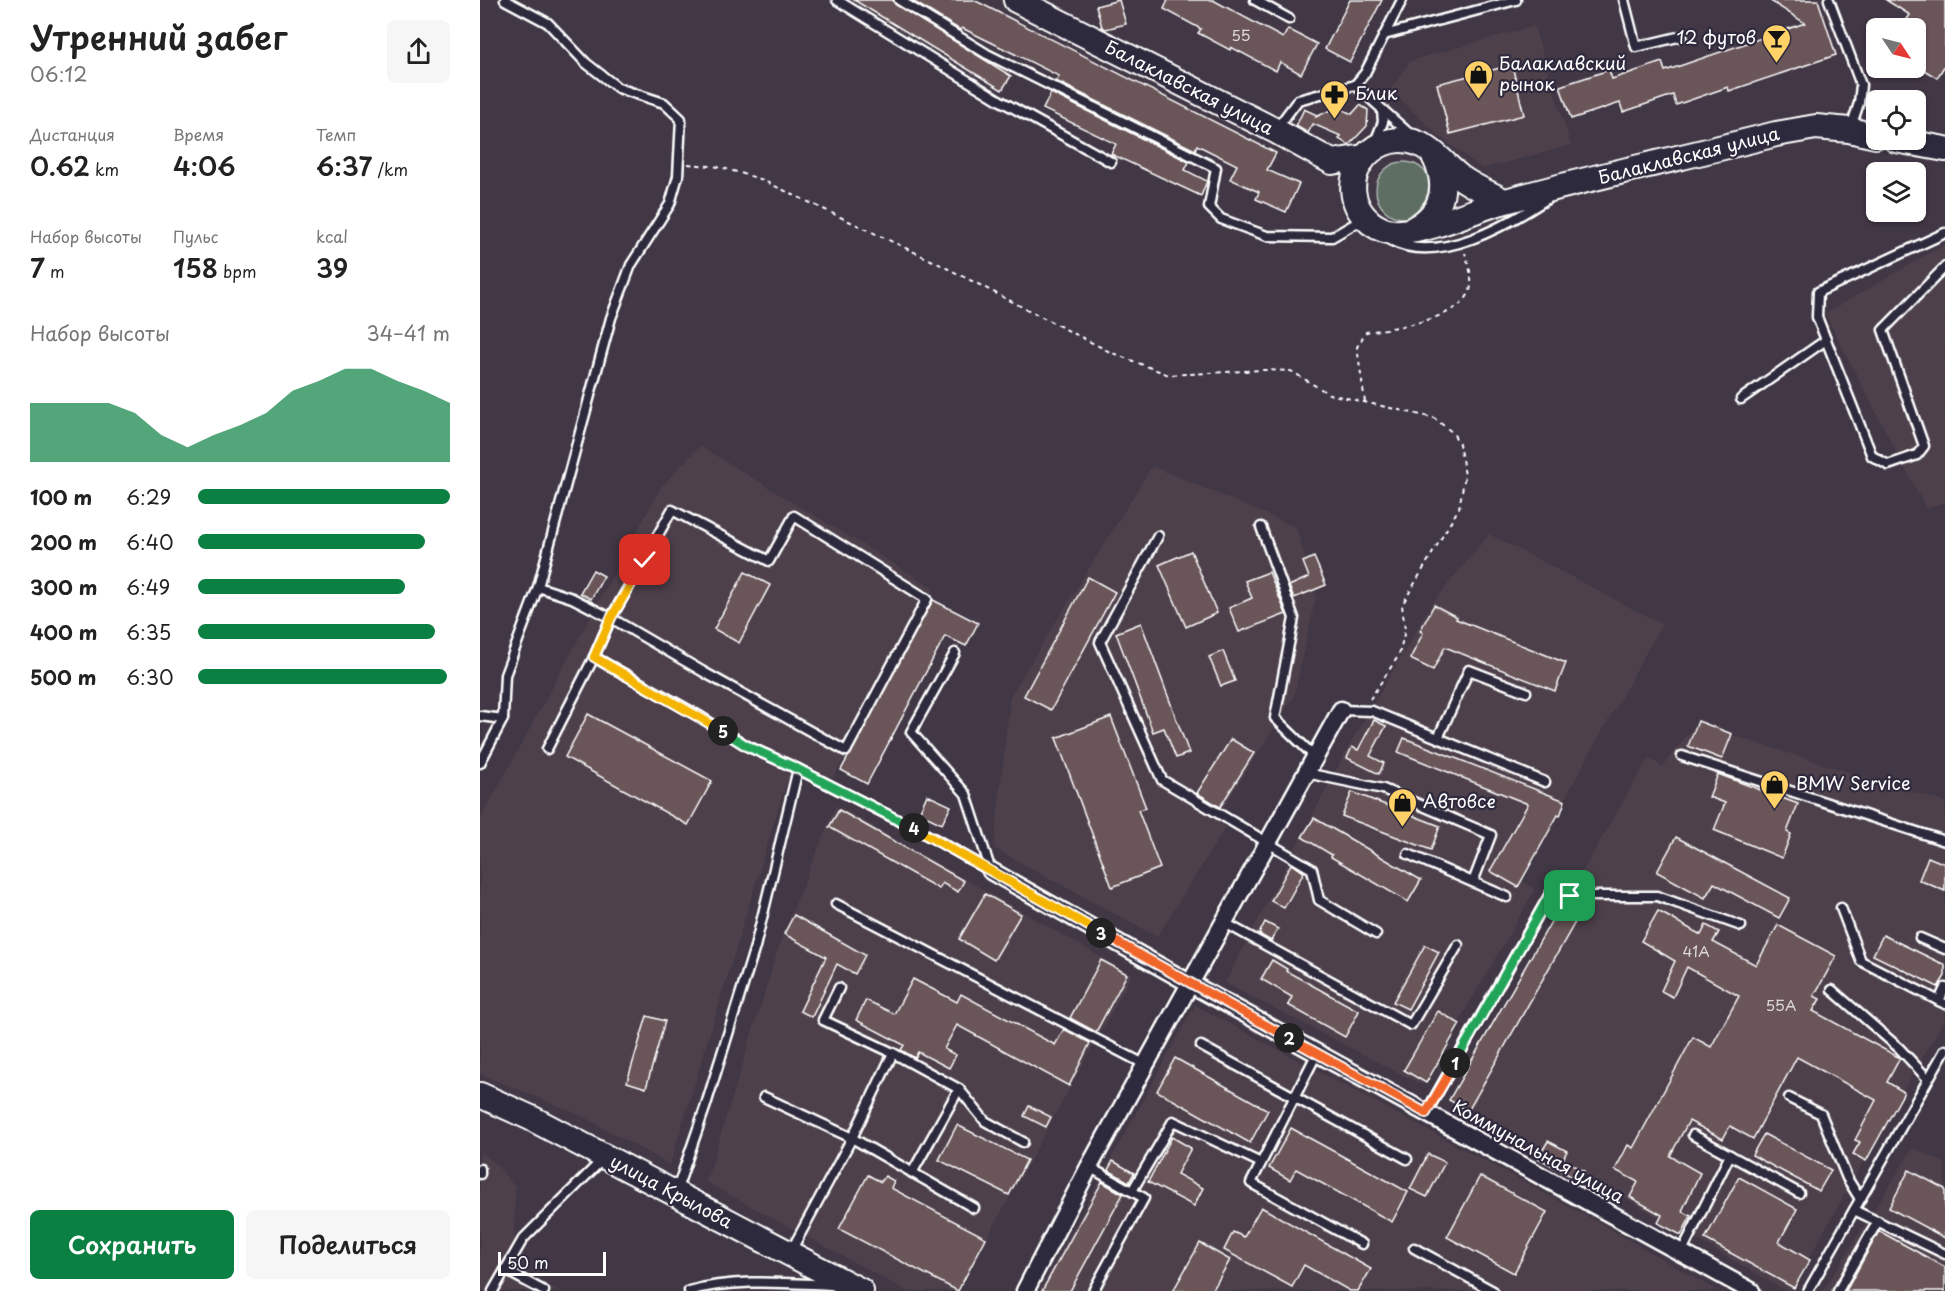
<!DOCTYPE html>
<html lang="ru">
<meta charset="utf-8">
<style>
:root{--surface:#fff;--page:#f6f6f6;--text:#222;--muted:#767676;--accent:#0b8043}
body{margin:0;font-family:"Playpen Sans",sans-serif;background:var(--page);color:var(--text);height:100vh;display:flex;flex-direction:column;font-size:22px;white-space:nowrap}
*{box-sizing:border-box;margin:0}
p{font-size:20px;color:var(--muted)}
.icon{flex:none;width:33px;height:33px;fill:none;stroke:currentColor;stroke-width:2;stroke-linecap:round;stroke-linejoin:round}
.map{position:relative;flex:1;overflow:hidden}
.details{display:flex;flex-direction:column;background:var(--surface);width:480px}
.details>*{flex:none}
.needle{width:39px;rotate:125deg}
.fabs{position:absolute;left:1386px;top:18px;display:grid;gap:12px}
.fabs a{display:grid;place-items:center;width:60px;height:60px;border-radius:9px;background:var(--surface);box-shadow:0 2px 4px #0004;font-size:30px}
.scale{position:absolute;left:18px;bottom:15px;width:108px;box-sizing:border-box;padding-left:6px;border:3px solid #fff;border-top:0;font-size:16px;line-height:21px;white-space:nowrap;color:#fff;-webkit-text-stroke:4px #2f2a3d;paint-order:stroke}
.pin{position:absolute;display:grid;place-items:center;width:51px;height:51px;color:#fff;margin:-26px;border-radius:12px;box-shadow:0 3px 9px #0006}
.km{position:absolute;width:30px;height:30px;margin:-15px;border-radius:50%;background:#222;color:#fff;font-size:16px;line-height:30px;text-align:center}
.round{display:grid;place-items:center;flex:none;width:63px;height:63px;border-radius:9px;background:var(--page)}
.overview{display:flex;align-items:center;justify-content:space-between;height:102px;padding:0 30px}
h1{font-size:33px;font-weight:600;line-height:45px}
.metrics{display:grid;grid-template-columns:repeat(3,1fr);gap:9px;height:102px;padding:6px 30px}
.metrics div{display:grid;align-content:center}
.metrics b{font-size:26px;font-weight:600}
.metrics small{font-size:16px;font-weight:400}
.metrics p{font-size:16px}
.chart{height:168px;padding:12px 30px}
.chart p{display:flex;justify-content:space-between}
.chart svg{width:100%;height:108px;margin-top:6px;fill:var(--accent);opacity:.7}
.primary-button{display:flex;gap:12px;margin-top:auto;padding:12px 30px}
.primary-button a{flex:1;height:69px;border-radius:9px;background:var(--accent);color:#fff;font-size:24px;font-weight:600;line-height:69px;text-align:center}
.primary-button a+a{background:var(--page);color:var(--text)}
ul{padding:0 30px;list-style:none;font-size:20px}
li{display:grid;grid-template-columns:96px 72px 1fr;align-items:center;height:45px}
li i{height:15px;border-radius:8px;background:var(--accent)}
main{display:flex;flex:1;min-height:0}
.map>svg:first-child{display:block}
</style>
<main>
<section class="details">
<div class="overview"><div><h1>Утренний забег</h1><p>06:12</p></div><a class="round"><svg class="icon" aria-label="share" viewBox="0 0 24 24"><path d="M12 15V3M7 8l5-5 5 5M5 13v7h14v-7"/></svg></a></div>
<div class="metrics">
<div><p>Дистанция</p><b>0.62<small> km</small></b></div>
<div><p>Время</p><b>4:06</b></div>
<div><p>Темп</p><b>6:37<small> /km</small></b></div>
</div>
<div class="metrics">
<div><p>Набор высоты</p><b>7<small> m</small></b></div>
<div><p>Пульс</p><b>158<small> bpm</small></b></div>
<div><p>kcal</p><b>39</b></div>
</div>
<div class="chart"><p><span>Набор высоты</span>34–41 m</p>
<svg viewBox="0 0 160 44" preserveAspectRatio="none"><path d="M0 44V20L10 20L20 20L30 20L40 24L50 33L60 38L70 33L80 29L90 24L100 15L110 11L120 6L130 6L140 11L150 15L160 20V44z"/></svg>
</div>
<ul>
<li><b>100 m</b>6:29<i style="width:100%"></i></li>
<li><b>200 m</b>6:40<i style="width:90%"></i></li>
<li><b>300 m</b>6:49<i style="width:82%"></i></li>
<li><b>400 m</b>6:35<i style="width:94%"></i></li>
<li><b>500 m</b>6:30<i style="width:99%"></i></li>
</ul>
<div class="primary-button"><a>Сохранить</a><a>Поделиться</a></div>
</section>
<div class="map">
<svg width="1465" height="1291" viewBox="0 0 1465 1291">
<rect width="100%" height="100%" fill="#413745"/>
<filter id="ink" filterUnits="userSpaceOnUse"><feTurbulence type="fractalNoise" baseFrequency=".0167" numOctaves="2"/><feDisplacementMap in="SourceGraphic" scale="12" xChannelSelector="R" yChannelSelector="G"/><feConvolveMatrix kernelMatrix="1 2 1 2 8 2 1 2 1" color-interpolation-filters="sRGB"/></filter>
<g filter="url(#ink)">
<g fill="#4e404b">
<polygon points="1054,26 1091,145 1002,169 959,136 910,90 930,61"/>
<polygon points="1465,244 1465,502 1446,509 1345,314"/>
<polygon points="220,446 454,588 354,777 307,780 190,1165 100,1115 0,1074 0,820 181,487"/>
<polygon points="672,466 816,527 836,596 814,696 736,819 745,828 677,937 514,848 530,696"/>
<polygon points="1009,534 1182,624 1040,879 1055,890 942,1085 745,983 866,751 951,605"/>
<polygon points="1216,724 1465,802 1465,1018 1310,1291 1306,1291 971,1097 1169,757 1182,767"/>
<polygon points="356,805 652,975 478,1291 427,1291 226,1182 302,936"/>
<polygon points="715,1005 1122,1224 1237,1291 559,1291"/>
<polygon points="1433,1148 1465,1163 1465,1291 1343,1291"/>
<polygon points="0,1152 14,1162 35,1187 34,1271 79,1291 0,1291"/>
</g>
<circle fill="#5e6e64" stroke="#aeb6b2" stroke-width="1.5" cx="924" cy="190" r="28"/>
<g fill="#6b5659" stroke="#fff" stroke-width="1.5">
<polygon points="374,0 413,0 416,5 531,76 522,90"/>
<polygon points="431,0 494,0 796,153 787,170 819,184 806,212 776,199 779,192 750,179 757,165 717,145 715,150 576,81 579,76 482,28 480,30"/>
<polygon points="639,0 646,24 626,29 622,27 616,6"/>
<polygon points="688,0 733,0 803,38 808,29 837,44 821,74 800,62 796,71 751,47 750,50 718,33 721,29 684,9"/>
<polygon points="870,0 902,0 870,62 845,49"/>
<polygon points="1289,0 1338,0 1356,55 1249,91 1248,87 1196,105 1193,95 1143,112 1140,103 1091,119 1080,86 1129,70 1132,79 1182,62 1185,71 1325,23"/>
<polygon points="1406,0 1465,0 1465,65 1457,78 1436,65 1436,28 1421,28 1430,15"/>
<polygon points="1032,65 1044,115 970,134 957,84"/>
<polygon points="571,93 709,162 705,170 727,181 721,196 631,154 636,144 563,109"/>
<polygon points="880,105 888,110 887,126 869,145 859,139 861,136 833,124 828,133 816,126 824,109 837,115 836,117 857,107 872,114"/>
<polygon points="711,551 737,613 706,627 679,565"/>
<polygon points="834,557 846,585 814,598 809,586 829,577 823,562"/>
<polygon points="113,570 124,576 111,599 100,593"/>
<polygon points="265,572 290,585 259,643 234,629"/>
<polygon points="789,572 806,614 759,632 749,608 772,598 765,581"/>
<polygon points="608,577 635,592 571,710 544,696"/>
<polygon points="453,600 498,623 486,646 465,636 387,784 361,770"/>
<polygon points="954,605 977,617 976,619 1086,663 1075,691 965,647 953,670 930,659 943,633 940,631"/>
<polygon points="661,623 709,753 696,758 684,728 673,732 636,633"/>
<polygon points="743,651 755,681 741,686 729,657"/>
<polygon points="108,714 232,781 208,825 85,757"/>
<polygon points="631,717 666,808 658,810 680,868 632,887 576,738"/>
<polygon points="894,720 906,726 890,756 904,763 899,774 867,758 872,747 878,750"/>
<polygon points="1218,721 1252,734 1242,759 1208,746"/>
<polygon points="924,738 1085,801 1080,816 1078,815 1038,887 1010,871 1048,804 918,752"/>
<polygon points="751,739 774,753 740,807 717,793"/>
<polygon points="1238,774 1318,804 1307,832 1311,834 1302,858 1234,830 1245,803 1229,797"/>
<polygon points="872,792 960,826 951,850 862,816"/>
<polygon points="447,795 471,806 462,824 439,813"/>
<polygon points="359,810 484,881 478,892 462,883 459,889 349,827"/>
<polygon points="834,818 941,880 928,902 851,857 852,855 822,837"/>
<polygon points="1196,837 1310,898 1299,918 1234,883 1225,898 1177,872"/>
<polygon points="1448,857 1465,864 1465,891 1439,880"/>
<polygon points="811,864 824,872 804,908 791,901"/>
<polygon points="505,894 541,914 514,960 479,939"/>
<polygon points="1080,906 1098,917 988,1111 969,1100"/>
<polygon points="1178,911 1221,935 1226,925 1239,932 1233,942 1276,965 1298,925 1356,956 1334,996 1340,999 1333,1011 1420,1058 1407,1082 1424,1092 1386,1161 1373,1154 1380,1142 1375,1140 1396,1100 1317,1057 1273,1139 1250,1126 1243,1139 1209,1121 1190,1156 1220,1173 1202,1211 1211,1216 1201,1235 1178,1223 1182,1215 1150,1197 1158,1182 1135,1170 1148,1145 1153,1148 1213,1037 1231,1047 1259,996 1207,967 1193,997 1181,991 1195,961 1161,941"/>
<polygon points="314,915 385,955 375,974 357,964 332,1017 320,1011 346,957 304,934"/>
<polygon points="785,922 798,929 791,941 779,934"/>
<polygon points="1403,935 1465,965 1465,976 1458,987 1393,955"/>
<polygon points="945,945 959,952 928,1009 913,1002"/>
<polygon points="621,960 647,974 616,1032 590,1018"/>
<polygon points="792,960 807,969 806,971 879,1011 865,1037 808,1005 812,997 781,979"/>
<polygon points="433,979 477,1002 481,994 575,1045 584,1029 610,1043 589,1086 477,1025 464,1049 476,1055 469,1068 438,1052 435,1058 421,1050 424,1045 376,1020 386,1000 414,1014"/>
<polygon points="958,1011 980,1024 946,1083 924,1070"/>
<polygon points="167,1016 185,1021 166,1088 147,1082"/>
<polygon points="695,1058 788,1110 770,1143 677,1091"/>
<polygon points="549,1106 571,1117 566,1127 544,1116"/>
<polygon points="477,1125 547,1160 529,1195 459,1160"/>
<polygon points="811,1128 928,1192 912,1222 816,1169 810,1180 789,1168"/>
<polygon points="1284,1134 1351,1170 1339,1191 1272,1155"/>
<polygon points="692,1137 711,1148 697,1174 723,1188 714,1206 668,1182"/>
<polygon points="1068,1141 1087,1151 1083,1159 1104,1171 1098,1180 1058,1158"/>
<polygon points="948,1154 965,1162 947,1197 930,1189"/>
<polygon points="633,1161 654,1173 649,1182 628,1170"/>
<polygon points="1429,1170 1465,1189 1465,1238 1409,1208"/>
<polygon points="388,1175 401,1182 405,1176 414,1181 411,1188 506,1238 478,1291 359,1229"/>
<polygon points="1000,1176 1067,1212 1034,1273 967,1237"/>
<polygon points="1259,1177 1317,1209 1299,1242 1330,1260 1314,1288 1225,1239"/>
<polygon points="622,1182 643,1194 590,1291 562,1291"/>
<polygon points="781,1207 891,1269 878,1291 870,1291 824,1265 812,1287 744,1250 753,1232 764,1237"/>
<polygon points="1399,1231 1465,1267 1465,1291 1366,1291"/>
<polygon points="720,1243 750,1260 732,1291 693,1291"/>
</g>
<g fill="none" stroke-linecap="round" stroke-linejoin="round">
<defs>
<g id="lane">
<polyline points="357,0 519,100 631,162"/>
<polyline points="419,0 507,54 736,168 729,207 741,219 787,236 852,237 883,219"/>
<polyline points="775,0 809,19"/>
<polyline points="1144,0 1156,47 1202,36"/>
<polyline points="1349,0 1381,85 1379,103 1371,127"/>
<polyline points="904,35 1036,0"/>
<polyline points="875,85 931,135"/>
<polyline points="797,128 818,100 875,85 885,73 922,0"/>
<polyline points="895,142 903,122 902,111"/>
<polyline points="1465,233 1338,292 1337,317 1392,456 1408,465 1437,455 1444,446 1403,330 1465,267"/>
<path d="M910 240C958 266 1027 225 1067 199"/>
<polyline points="1261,399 1346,340"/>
<polyline points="781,527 814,618 795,718 835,757"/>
<polyline points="678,536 620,642 682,780 832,869 839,900 896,934"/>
<polyline points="58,587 92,598 131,618 227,674 366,751 447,599 314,516 289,561 192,510 131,618 114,657 67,749"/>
<polyline points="475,653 431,732 486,794 511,871"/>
<polyline points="114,657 221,717 267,746 318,769 453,838 511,871"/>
<polyline points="861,710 892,711 1065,782"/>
<polyline points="0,716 23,719"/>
<polyline points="958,738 989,670 1046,692"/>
<polyline points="1202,756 1465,841"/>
<polyline points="0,763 23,719 25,675 58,587 131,318 151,265 190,204 198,176 201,119 184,103 138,88 106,63 68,23 25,0"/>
<polyline points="826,773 903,789 1011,835 993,882"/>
<polyline points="928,854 1027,897"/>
<polyline points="356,904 666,1065"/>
<polyline points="1361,908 1381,961 1465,1004"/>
<polyline points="745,923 931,1025 978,945"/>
<polyline points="1440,938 1465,949"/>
<polyline points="359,988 343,1020 413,1053 479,1089 505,1121 543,1142"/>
<polyline points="1352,990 1419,1048 1448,1079"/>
<polyline points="1459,1001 1465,988"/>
<polyline points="721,1046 927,1159"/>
<polyline points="837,1053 771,1183 882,1244"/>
<polyline points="284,1097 372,1138 494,1208"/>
<polyline points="1309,1098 1341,1114 1367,1178 1380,1199"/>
<polyline points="946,1113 1070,894 1091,896 1177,896 1261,926"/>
<polyline points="1213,1135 1319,1193"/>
<polyline points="609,1167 664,1198 613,1291"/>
<polyline points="0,1169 0,1174"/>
<polyline points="432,1173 479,1089"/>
<polyline points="652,1191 693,1121 781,1163"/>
<polyline points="196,1192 225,1108 275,947 318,769"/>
<polyline points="1374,1210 1465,1254"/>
<polyline points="934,1248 1013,1291"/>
<polyline points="311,1251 372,1138 413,1053"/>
<polyline points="1201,1253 1250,1155"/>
<polyline points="25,1270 64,1291"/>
<polyline points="13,1291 43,1239 123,1159"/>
<path d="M209 1291C255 1278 305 1283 351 1285"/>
<polyline points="1328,1291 1465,1050"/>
<polyline points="1358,1291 1398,1221"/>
</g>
<g id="street">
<polyline points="511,871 711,984 1271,1291"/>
<polyline points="545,1291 609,1167 861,710"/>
</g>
<g id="secondary">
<polyline points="536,0 794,130 852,162 884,157"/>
<polyline points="1416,140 1465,149"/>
<path d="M1024 201C1009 193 993 187 980 177 966 166 953 149 937 143 888 126 849 189 891 223 899 229 910 233 921 232 957 229 991 210 1026 201 1115 176 1206 157 1296 134L1336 127 1369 130 1396 136"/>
<path d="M935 228C965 211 969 184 953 154"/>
<polyline points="0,1095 51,1118 381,1291"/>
</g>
</defs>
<use href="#lane" stroke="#fff" stroke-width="13"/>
<use href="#street" stroke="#fff" stroke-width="21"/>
<use href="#secondary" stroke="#fff" stroke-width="28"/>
<g stroke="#fff" stroke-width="2" stroke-dasharray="4.5 4.5" stroke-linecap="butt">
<polyline points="208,164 240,167 280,179 453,261 630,352 689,375 784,370 811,371 849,394 954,418 973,433 979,444 985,475 979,508 922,605 925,630 919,655 890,699"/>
<path d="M885 402 877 347 886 332C913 328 989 319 991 285 992 275 988 262 985 253"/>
</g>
<use href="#lane" stroke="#2f2a3d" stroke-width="8"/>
<use href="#street" stroke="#2f2a3d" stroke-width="16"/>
<use href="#secondary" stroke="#2f2a3d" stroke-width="24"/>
</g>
</g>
<g fill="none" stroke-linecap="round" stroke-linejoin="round" filter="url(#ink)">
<defs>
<polyline id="split-1" points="975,1063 1070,894 1090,896"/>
<polyline id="split-2" points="809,1038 946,1113 975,1063"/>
<polyline id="split-3" points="621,933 809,1038"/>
<polyline id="split-4" points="434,828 621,933"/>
<polyline id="split-5" points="243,731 267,746 318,769 434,828"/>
<polyline id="split-6" points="165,560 131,618 114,657 243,731"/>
</defs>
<use href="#split-1" stroke="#fff" stroke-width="12"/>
<use href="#split-2" stroke="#fff" stroke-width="12"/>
<use href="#split-3" stroke="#fff" stroke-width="12"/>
<use href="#split-4" stroke="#fff" stroke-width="12"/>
<use href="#split-5" stroke="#fff" stroke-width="12"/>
<use href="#split-6" stroke="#fff" stroke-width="12"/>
<use href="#split-1" stroke="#22a559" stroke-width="8"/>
<use href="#split-2" stroke="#f0652b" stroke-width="8"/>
<use href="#split-3" stroke="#f0652b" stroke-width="8"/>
<use href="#split-4" stroke="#f5b400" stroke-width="8"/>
<use href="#split-5" stroke="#22a559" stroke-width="8"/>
<use href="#split-6" stroke="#f5b400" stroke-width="8"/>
</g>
<defs>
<symbol id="bar-pin" viewBox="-11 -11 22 30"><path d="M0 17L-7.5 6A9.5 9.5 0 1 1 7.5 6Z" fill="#ffd166" stroke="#2f2a3d"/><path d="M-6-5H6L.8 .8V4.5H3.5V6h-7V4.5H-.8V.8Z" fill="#111"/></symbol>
<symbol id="shop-pin" viewBox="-11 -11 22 30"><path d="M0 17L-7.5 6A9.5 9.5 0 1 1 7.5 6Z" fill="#ffd166" stroke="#2f2a3d"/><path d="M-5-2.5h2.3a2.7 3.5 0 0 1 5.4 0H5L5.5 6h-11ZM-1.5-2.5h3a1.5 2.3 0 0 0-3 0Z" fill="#111"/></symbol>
<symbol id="pharmacy-pin" viewBox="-11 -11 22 30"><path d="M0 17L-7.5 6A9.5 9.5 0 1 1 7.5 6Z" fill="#ffd166" stroke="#2f2a3d"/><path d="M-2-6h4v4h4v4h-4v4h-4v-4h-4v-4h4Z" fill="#111"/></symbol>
</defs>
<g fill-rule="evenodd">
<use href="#bar-pin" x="1280" y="22" width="33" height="45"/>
<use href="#shop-pin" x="982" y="58" width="33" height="45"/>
<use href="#pharmacy-pin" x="838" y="78" width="33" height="45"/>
<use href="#shop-pin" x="1278" y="768" width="33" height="45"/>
<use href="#shop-pin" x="906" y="786" width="33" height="45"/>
</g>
<g text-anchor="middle" stroke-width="4.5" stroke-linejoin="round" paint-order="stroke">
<g font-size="15" fill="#dad5d6">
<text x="761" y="41">55</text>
<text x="1216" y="957">41А</text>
<text x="1301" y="1011">55А</text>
</g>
<g font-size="18" fill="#fff" stroke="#2f2a3d" text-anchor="start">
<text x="1276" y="44" text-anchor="end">12 футов</text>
<text x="1019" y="70">Балаклавский<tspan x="1019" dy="21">рынок</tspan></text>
<text x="875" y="100">Блик</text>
<text x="1316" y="790">BMW Service</text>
<text x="943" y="808">Автовсе</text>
</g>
<g font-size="18" fill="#fff" stroke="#2f2a3d">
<text transform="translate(709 88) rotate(27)" y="6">Балаклавская улица</text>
<text transform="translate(1209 156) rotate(-14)" y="6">Балаклавская улица</text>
<text transform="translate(1058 1152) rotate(29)" y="6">Коммунальная улица</text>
<text transform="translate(191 1192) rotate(28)" y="6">улица Крылова</text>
</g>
</g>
</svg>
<div class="fabs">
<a><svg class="needle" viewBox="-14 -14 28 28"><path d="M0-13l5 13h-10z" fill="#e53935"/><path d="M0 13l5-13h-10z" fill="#767676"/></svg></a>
<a><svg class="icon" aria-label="locate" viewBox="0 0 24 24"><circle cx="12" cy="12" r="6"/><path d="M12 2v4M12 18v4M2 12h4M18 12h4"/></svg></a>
<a><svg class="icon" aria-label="layers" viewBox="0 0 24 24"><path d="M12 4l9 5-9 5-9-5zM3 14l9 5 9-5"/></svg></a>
</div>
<div class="scale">50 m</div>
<div class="pin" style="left:1090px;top:896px;background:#1e9e55"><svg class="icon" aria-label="arrive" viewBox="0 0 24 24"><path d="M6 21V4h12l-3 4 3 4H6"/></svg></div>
<div class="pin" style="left:165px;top:560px;background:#d93025"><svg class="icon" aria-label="check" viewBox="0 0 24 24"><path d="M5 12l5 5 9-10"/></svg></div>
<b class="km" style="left:975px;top:1063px">1</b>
<b class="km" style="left:809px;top:1038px">2</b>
<b class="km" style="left:621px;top:933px">3</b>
<b class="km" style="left:434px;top:828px">4</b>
<b class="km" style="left:243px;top:731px">5</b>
</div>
</main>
